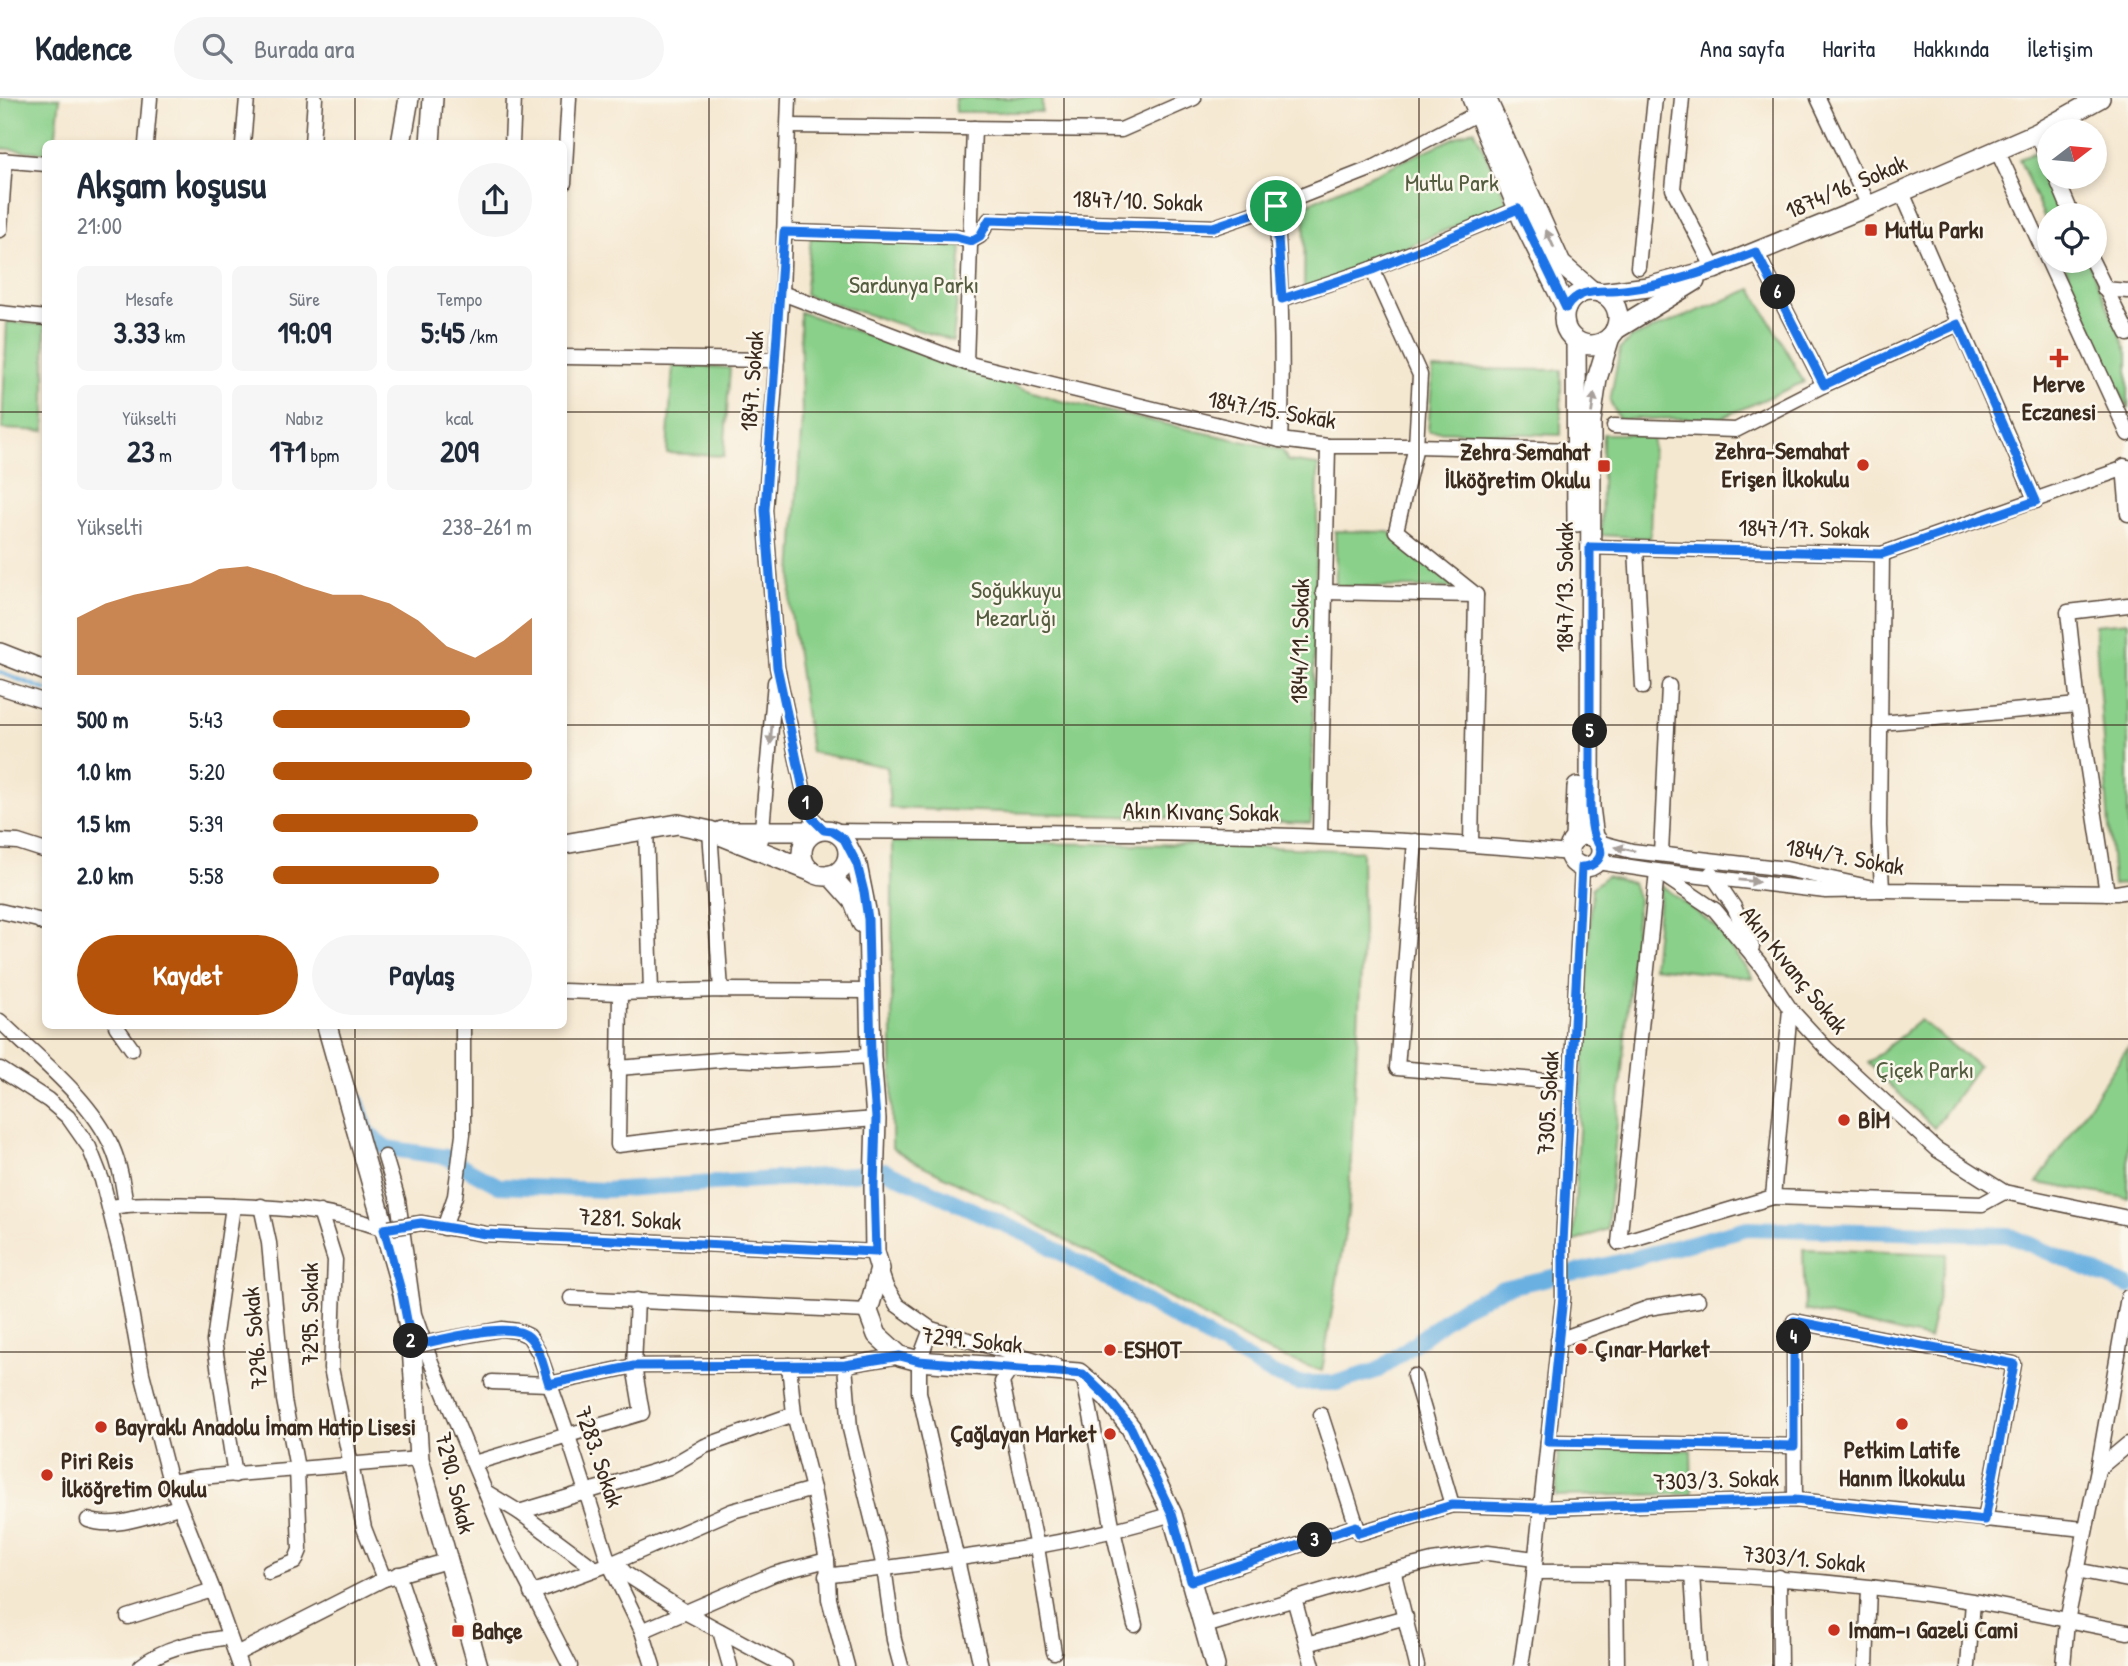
<!DOCTYPE html>
<html lang="tr">
<meta charset="utf-8">
<style>
:root{--surface:#fff;--page:#f6f6f7;--text:#1f2937;--muted:#747a83;--line:#e0e1e3;--accent:#b45309}
body{margin:0;font-family:"Patrick Hand",sans-serif;background:var(--page);color:var(--text);height:100vh;display:flex;flex-direction:column;font-size:26px;white-space:nowrap}
*{box-sizing:border-box;margin:0}
p{font-size:23px;color:var(--muted)}
.icon{flex:none;width:38px;height:38px;fill:none;stroke:currentColor;stroke-width:2;stroke-linecap:round;stroke-linejoin:round}
.map{position:relative;flex:1;overflow:hidden}
.sheet{position:absolute;left:42px;top:42px;width:525px;height:889px;display:flex;flex-direction:column;background:var(--surface);border-radius:10px;box-shadow:0 4px 10px #0003}
.sheet>*{flex:none}
.needle{width:46px;rotate:74deg}
.tools{position:absolute;left:2037px;top:21px;display:grid;gap:14px}
.tools a{display:grid;place-items:center;width:70px;height:70px;border-radius:50%;background:var(--surface);box-shadow:0 4px 10px #0003;font-size:35px}
.pin{position:absolute;display:grid;place-items:center;width:60px;height:60px;color:#fff;margin:-30px;border:4px solid #fff;border-radius:50%;box-shadow:0 2px 7px #0007}
.km{position:absolute;width:35px;height:35px;margin:-18px;border-radius:50%;background:#222;color:#fff;font-size:19px;line-height:35px;text-align:center}
.round{display:grid;place-items:center;flex:none;width:74px;height:74px;border-radius:37px;background:var(--page)}
.headline{display:flex;align-items:center;justify-content:space-between;height:119px;padding:0 35px}
h1{font-size:38px;font-weight:700;line-height:52px}
.stats{display:grid;grid-template-columns:repeat(3,1fr);gap:10px;height:119px;padding:7px 35px}
.stats div{display:grid;align-content:center;border-radius:10px;background:var(--page);text-align:center}
.stats b{font-size:30px;font-weight:700}
.stats small{font-size:19px;font-weight:400}
.stats p{font-size:19px}
.chart{height:196px;padding:14px 35px}
.chart p{display:flex;justify-content:space-between}
.chart svg{width:100%;height:126px;margin-top:7px;fill:var(--accent);opacity:.7}
.cta{display:flex;gap:14px;margin-top:auto;padding:14px 35px}
.cta a{flex:1;height:80px;border-radius:42px;background:var(--accent);color:#fff;font-size:28px;font-weight:700;line-height:80px;text-align:center}
.cta a+a{background:var(--page);color:var(--text)}
ul{padding:0 35px;list-style:none;font-size:23px}
li{display:grid;grid-template-columns:112px 84px 1fr;align-items:center;height:52px}
li i{height:18px;border-radius:9px;background:var(--accent)}
header{display:flex;align-items:center;gap:42px;box-sizing:border-box;height:98px;padding:0 35px;background:var(--surface);border-bottom:2px solid var(--line)}
header strong{font-size:33px}
nav{display:flex;gap:38px;margin-inline-start:auto;font-size:24px}
.search{width:490px;height:63px;background:var(--page);display:flex;align-items:center;gap:18px;box-sizing:border-box;padding:0 24px;border-radius:38px;color:var(--muted);font-size:26px}
.map>svg:first-child{display:block}
</style>
<header>
<strong>Kadence</strong>
<div class="search"><svg class="icon" aria-label="search" viewBox="0 0 24 24"><circle cx="10" cy="10" r="6"/><path d="M15 15l6 6"/></svg>Burada ara</div>
<nav><a>Ana sayfa</a><a>Harita</a><a>Hakkında</a><a>İletişim</a></nav>
</header>
<div class="map">
<svg width="2128" height="1568" viewBox="0 0 2128 1568">
<rect width="100%" height="100%" fill="#fbf7ec"/>
<filter id="ink" filterUnits="userSpaceOnUse"><feTurbulence type="fractalNoise" baseFrequency=".0143" numOctaves="2"/><feDisplacementMap in="SourceGraphic" scale="14" xChannelSelector="R" yChannelSelector="G"/><feConvolveMatrix kernelMatrix="1 2 1 2 8 2 1 2 1" color-interpolation-filters="sRGB"/></filter>
<filter id="wash" filterUnits="userSpaceOnUse"><feTurbulence type="fractalNoise" baseFrequency=".00686" numOctaves="4" result="noise"/><feDisplacementMap in="SourceGraphic" scale="28" xChannelSelector="R" yChannelSelector="G"/><feGaussianBlur stdDeviation="1.57" result="paint"/><feColorMatrix in="noise" values="0 0 0 0 0 0 0 0 0 0 0 0 0 0 0 0 0 1.4 0 .05"/><feComposite in="paint" operator="in"/></filter>
<g filter="url(#wash)">
<rect width="100%" height="100%" fill="#f5e8d1"/>
<g fill="#8ad08a" stroke="#627d54" stroke-width="2">
<polygon points="0,0 60,0 55,45 46,46 45,55 0,50"/>
<polygon points="955,0 1042,0 1042,14 956,14"/>
<polygon points="1474,31 1508,105 1304,194 1305,107"/>
<polygon points="2040,52 2049,73 2049,79 2068,117 2049,117 2049,130 2019,61"/>
<polygon points="811,139 962,149 953,243 805,197"/>
<polygon points="2063,163 2088,163 2128,255 2128,312"/>
<polygon points="1752,191 1804,284 1721,320 1619,321 1610,303 1620,251 1631,240"/>
<polygon points="800,214 1057,302 1282,352 1288,363 1318,367 1311,725 890,710 887,669 811,654 790,508 802,320"/>
<polygon points="7,224 45,227 45,333 2,331"/>
<polygon points="673,267 730,270 724,358 667,355"/>
<polygon points="1433,271 1561,272 1561,337 1428,333"/>
<polygon points="1603,336 1653,336 1650,440 1601,437"/>
<polygon points="1335,433 1389,434 1456,490 1336,488"/>
<polygon points="2128,524 2128,785 2113,787 2095,527"/>
<polygon points="892,744 1223,747 1362,753 1363,836 1348,1116 1322,1273 1268,1254 997,1104 911,1062 892,1050"/>
<polygon points="1606,778 1632,785 1638,801 1607,1131 1573,1144 1592,790"/>
<polygon points="1661,787 1716,829 1753,880 1653,869"/>
<polygon points="1920,922 1978,968 1934,1030 1868,965"/>
<polygon points="2128,949 2128,1100 2037,1085"/>
<polygon points="1803,1151 1947,1156 1929,1241 1805,1212"/>
<polygon points="1558,1351 1691,1352 1692,1396 1556,1398"/>
</g>
<g fill="none" stroke-linecap="round" stroke-linejoin="round">
<polyline stroke="#6bb1e1" stroke-width="4.5" points="0,574 46,592"/>
<polyline stroke="#6bb1e1" stroke-width="16" points="357,1004 368,1036 387,1050 446,1059 499,1088 606,1092 853,1076 884,1072 1039,1142 1271,1275 1298,1285 1336,1285 1379,1272 1460,1211 1503,1190 1620,1164 1747,1130 2008,1137 2128,1188"/>
</g>
</g>
<g filter="url(#ink)">
<g fill="none" stroke-linecap="round" stroke-linejoin="round">
<defs>
<g id="street">
<polyline points="789,0 782,195 765,412 777,569 807,708 812,720 824,732"/>
<polyline points="1682,0 1673,91 1714,171"/>
<polyline points="1818,0 1869,108"/>
<polyline points="789,28 1121,32 1194,0"/>
<polyline points="2037,35 2049,64"/>
<polyline points="146,46 150,0"/>
<polyline points="243,46 247,0"/>
<polyline points="312,46 315,0"/>
<polyline points="512,46 514,0"/>
<polyline points="1997,52 2128,336"/>
<polyline points="0,62 46,66"/>
<polyline points="2056,79 2072,117"/>
<polyline points="564,85 569,0"/>
<polyline points="1901,92 2036,403"/>
<path d="M1276 108C1281 186 1284 263 1280 342"/>
<polyline points="0,132 5,62"/>
<polyline points="784,134 956,139 971,143 980,138 989,122 1214,129 1276,108 1375,69 1478,15"/>
<polyline points="1756,154 1824,287"/>
<polyline points="2092,163 2128,236"/>
<polyline points="1638,169 1655,0"/>
<polyline points="2104,191 2128,193"/>
<polyline points="782,195 966,265 1280,342 1328,348 1416,348 1577,352"/>
<polyline points="1282,201 1372,171 1518,111"/>
<polyline points="0,215 46,220"/>
<polyline points="564,259 777,262"/>
<polyline points="966,265 974,30"/>
<polyline points="1614,328 1736,332 1824,287 1958,226"/>
<polyline points="2124,368 2128,416"/>
<polyline points="1590,449 1882,456 2128,369"/>
<polyline points="1636,450 1643,589"/>
<polyline points="1323,494 1476,497 1396,433 1416,348 1420,277 1372,171"/>
<polyline points="0,589 46,604"/>
<polyline points="1881,625 2078,607"/>
<polyline points="646,730 651,894"/>
<polyline points="710,733 721,892"/>
<path d="M832 733C1077 735 1324 731 1569 755"/>
<polyline points="1320,738 1328,348"/>
<polyline points="761,742 775,584"/>
<polyline points="0,743 18,744 46,753"/>
<polyline points="1415,743 1397,970 1571,985"/>
<polyline points="1598,744 1632,753 1786,771 1882,792 2116,795 2128,793"/>
<polyline points="1471,745 1476,497"/>
<polyline points="1661,756 1669,588"/>
<polyline points="1597,764 1657,773 1715,812 1760,866 1790,911 1827,951 1936,1051 2004,1094 2128,1120"/>
<polyline points="1711,775 1734,809 1752,849"/>
<polyline points="1882,792 1879,728 1882,456"/>
<polyline points="2107,795 2078,607 2068,514 2128,507"/>
<polyline points="0,813 38,822 46,827"/>
<polyline points="564,893 620,895 721,892 869,893"/>
<polyline points="620,895 618,1047 770,1029 876,1021"/>
<polyline points="1790,911 1773,1099 1982,1106 2004,1094"/>
<path d="M0 923C37 959 91 1001 112 1049 120 1067 123 1087 126 1107"/>
<polyline points="116,928 132,951"/>
<polyline points="618,970 732,961 775,963 871,958"/>
<polyline points="0,971 48,1002 68,1019 89,1049 102,1082 121,1157 142,1275 170,1384 213,1492 240,1568"/>
<polyline points="385,1059 398,1102 414,1216 431,1264 505,1441 570,1568"/>
<polyline points="1773,1099 1619,1145 1657,773 1826,793 1882,792"/>
<polyline points="233,1108 214,1243 235,1377"/>
<polyline points="261,1108 269,1145 284,1302 297,1370 300,1452 295,1464 269,1474"/>
<path d="M110 1109C142 1104 175 1107 208 1107 269 1109 326 1110 384 1131L389 1130"/>
<polyline points="320,1114 335,1162 331,1270 364,1430 384,1481"/>
<polyline points="415,1126 421,1125 485,1136 875,1154"/>
<polyline points="444,1130 455,1098 463,1036 463,928"/>
<polyline points="880,1171 886,1189 897,1207 931,1231 1056,1268"/>
<polyline points="571,1200 868,1213"/>
<polyline points="931,1231 919,1263 919,1294 981,1568"/>
<polyline points="1558,1242 1648,1210 1698,1202"/>
<polyline points="437,1243 502,1231 518,1233 529,1238 539,1255 568,1338 609,1465 642,1533 653,1568"/>
<polyline points="845,1267 850,1331 884,1469 894,1542 901,1568"/>
<polyline points="1011,1271 1002,1284 1037,1449 1054,1554"/>
<polyline points="1083,1276 1113,1432 1135,1527"/>
<polyline points="1414,1278 1452,1407"/>
<polyline points="492,1284 549,1286 634,1268 845,1267 900,1258"/>
<polyline points="794,1316 813,1391 827,1462 829,1501 847,1568"/>
<polyline points="1321,1317 1359,1435 1452,1407 1541,1410 1795,1402 2084,1431"/>
<polyline points="1548,1344 1794,1348"/>
<polyline points="474,1365 642,1315 634,1268 637,1202"/>
<polyline points="2098,1371 2128,1346"/>
<polyline points="170,1384 200,1379 419,1361"/>
<polyline points="486,1394 519,1414 594,1470"/>
<polyline points="1795,1402 1794,1223 2014,1266 1985,1422"/>
<polyline points="519,1414 669,1369 705,1348 794,1316 789,1267"/>
<path d="M88 1422C115 1432 152 1416 179 1409"/>
<polyline points="615,1464 626,1476 685,1514 785,1568"/>
<polyline points="1393,1472 1417,1568"/>
<polyline points="2076,1472 2128,1482"/>
<path d="M1534 1474C1680 1472 1827 1479 1972 1503 2024 1512 2076 1525 2128 1534"/>
<polyline points="1616,1474 1617,1568"/>
<polyline points="398,1476 429,1568"/>
<polyline points="1692,1476 1698,1568"/>
<path d="M826 1478C942 1462 1060 1451 1172 1416"/>
<polyline points="1779,1479 1780,1568"/>
<polyline points="1191,1483 1356,1428"/>
<polyline points="531,1495 615,1464 732,1413 813,1391"/>
<polyline points="1294,1501 1313,1568"/>
<polyline points="128,1519 213,1492"/>
<polyline points="1205,1528 1371,1478 1432,1463 1488,1455 1535,1461"/>
<polyline points="642,1533 774,1476 827,1462"/>
<polyline points="720,1533 730,1568"/>
<polyline points="1307,1546 1406,1519"/>
<polyline points="236,1556 384,1481 450,1462"/>
<path d="M141 1568C167 1547 197 1544 229 1539"/>
<polyline points="1521,1568 1533,1486 1563,1200 1563,1145 1582,769"/>
<polyline points="1866,1568 1869,1490"/>
<polyline points="1968,1568 1973,1504"/>
<polyline points="2063,1568 2067,1523 2098,1371 2128,1199"/>
</g>
<g id="secondary">
<polyline points="1472,0 1524,125 1566,210"/>
<polyline points="1486,0 1561,166 1592,193"/>
<polyline points="401,46 409,0"/>
<polyline points="430,46 433,0"/>
<circle cx="1591" cy="220" r="27"/>
<polyline points="1601,195 1648,189 1714,171 1869,108 2037,35 2100,0"/>
<polyline points="1615,232 1695,183"/>
<polyline points="1576,243 1577,424"/>
<polyline points="0,555 46,573"/>
<circle cx="825" cy="755" r="23"/>
<polyline points="722,733 817,733"/>
<circle cx="1585" cy="753" r="16"/>
<polyline points="1594,740 1590,709 1591,323 1597,281 1610,239"/>
<polyline points="1575,741 1577,689"/>
<polyline points="564,746 678,726 710,733 815,775"/>
<polyline points="847,747 857,767 868,822 871,958 876,1021 874,1089 875,1154 880,1171 868,1213 877,1237 900,1258 919,1263 1079,1275 1107,1299 1131,1330 1172,1416 1215,1568"/>
<polyline points="830,777 854,804 862,825"/>
<polyline points="327,928 403,1196 412,1248 419,1361 478,1568"/>
</g>
</defs>
<use href="#street" stroke="#574639" stroke-width="17"/>
<use href="#secondary" stroke="#574639" stroke-width="22"/>
<use href="#street" stroke="#fff" stroke-width="14"/>
<use href="#secondary" stroke="#fff" stroke-width="19"/>
<defs>
<g id="street-bridge">
<polyline points="389,1130 415,1126"/>
<polyline points="413,1248 437,1243"/>
</g>
</defs>
<use href="#street-bridge" stroke="#574639" stroke-width="17" stroke-linecap="butt"/>
<use href="#street-bridge" stroke="#fff" stroke-width="14"/>
</g>
<defs><path id="oneway-solid" d="M-6-.8H1V-3.2L6.5 0L1 3.2V.8H-6Z" transform="scale(1.75)"/></defs>
<g fill="#a79f9a">
<use href="#oneway-solid" transform="translate(1550 141) rotate(-114)"/>
<use href="#oneway-solid" transform="translate(1593 305) rotate(-82)"/>
<use href="#oneway-solid" transform="translate(771 637) rotate(95)"/>
<use href="#oneway-solid" transform="translate(1625 751) rotate(-168)"/>
<use href="#oneway-solid" transform="translate(1749 783) rotate(6)"/>
</g>
</g>
<g fill="none" stroke-linecap="round" stroke-linejoin="round" filter="url(#ink)">
<defs>
<path id="route" d="M1276 108 1282 201 1372 172 1518 111 1566 210C1579 188 1602 195 1624 192 1670 187 1713 171 1756 154L1824 287 1958 226 2036 403 1882 456 1590 449V709C1591 718 1591 728 1594 737 1596 746 1595 738 1599 747 1605 759 1594 769 1582 769L1563 1145V1199L1548 1344 1794 1348V1223L2014 1266 1985 1422 1795 1402 1541 1410 1452 1407 1359 1435 1356 1428 1191 1483 1172 1416 1131 1330 1107 1299 1083 1276 919 1263 900 1258 845 1267 634 1268 549 1286C544 1271 541 1252 530 1240 513 1220 436 1244 412 1248L402 1196 384 1131 421 1125 485 1136 876 1154 874 1089 876 1020 871 958 868 821 864 794 857 766 844 741 832 733 824 732 812 720 807 709 777 569 765 412 784 134 956 139 971 143 980 138 989 122 1213 129Z"/>
</defs>
<use href="#route" stroke="#fff" stroke-width="14"/>
<use href="#route" stroke="#1a73e8" stroke-width="9"/>
</g>
<path fill="none" stroke="#3b2a1e" stroke-width="2" stroke-opacity="0.55" d="M355 0V46M709 0V1568M1064 0V1568M1419 0V1568M1773 0V1568M0 314H46M564 314H2128M0 627H46M564 627H2128M355 928V1568M0 941H2128M0 1254H2128"/>
<g fill="#c8321e" stroke="#fbf7ec" stroke-width="2.5">
<rect x="1864" y="125" width="14" height="14" rx="3.5"/>
<path d="M2055.5 249.5h7v7h7v7h-7v7h-7v-7h-7v-7h7z"/>
<circle cx="1863" cy="367" r="7"/>
<rect x="1597" y="361" width="14" height="14" rx="3.5"/>
<circle cx="1844" cy="1022" r="7"/>
<circle cx="1581" cy="1251" r="7"/>
<circle cx="1110" cy="1252" r="7"/>
<circle cx="1902" cy="1326" r="7"/>
<circle cx="101" cy="1329" r="7"/>
<circle cx="1110" cy="1336" r="7"/>
<circle cx="47" cy="1377" r="7"/>
<circle cx="1834" cy="1532" r="7"/>
<rect x="451" y="1526" width="14" height="14" rx="3.5"/>
</g>
<g text-anchor="middle" stroke-width="5" stroke-linejoin="round" paint-order="stroke">
<g font-size="24" fill="#535c3e" stroke="#fbf7ec">
<text x="1452" y="93">Mutlu Park</text>
<text x="914" y="195">Sardunya Parkı</text>
<text x="1016" y="500">Soğukkuyu<tspan x="1016" dy="28">Mezarlığı</tspan></text>
<text x="1925" y="980">Çiçek Parkı</text>
</g>
<g font-size="24" fill="#3b2a1e" stroke="#fbf7ec">
<text transform="translate(1846 89) rotate(-23)" y="8">1874/16. Sokak</text>
<text transform="translate(1138 103) rotate(2)" y="8">1847/10. Sokak</text>
<text transform="translate(752 283) rotate(-86)" y="8">1847. Sokak</text>
<text transform="translate(1272 312) rotate(10)" y="8">1847/15. Sokak</text>
<text transform="translate(1804 431) rotate(1)" y="8">1847/17. Sokak</text>
<text transform="translate(1565 489) rotate(-90)" y="8">1847/13. Sokak</text>
<text transform="translate(1300 543) rotate(-89)" y="8">1844/11. Sokak</text>
<text transform="translate(1201 714) rotate(1)" y="8">Akın Kıvanç Sokak</text>
<text transform="translate(1845 759) rotate(10)" y="8">1844/7. Sokak</text>
<text transform="translate(1794 872) rotate(51)" y="8">Akın Kıvanç Sokak</text>
<text transform="translate(1548 1005) rotate(-87)" y="8">7305. Sokak</text>
<text transform="translate(630 1121) rotate(3)" y="8">7281. Sokak</text>
<text transform="translate(310 1216) rotate(-90)" y="8">7295. Sokak</text>
<text transform="translate(255 1240) rotate(-95)" y="8">7296. Sokak</text>
<text transform="translate(972 1242) rotate(6)" y="8">7299. Sokak</text>
<text transform="translate(599 1359) rotate(71)" y="8">7283. Sokak</text>
<text transform="translate(1716 1382) rotate(-2)" y="8">7303/3. Sokak</text>
<text transform="translate(455 1385) rotate(76)" y="8">7290. Sokak</text>
<text transform="translate(1804 1461) rotate(5)" y="8">7303/1. Sokak</text>
</g>
<g font-size="24" font-weight="bold" fill="#3b2a1e" stroke="#fbf7ec" text-anchor="start">
<text x="1885" y="140">Mutlu Parkı</text>
<text x="2059" y="294" text-anchor="middle">Merve<tspan x="2059" dy="28">Eczanesi</tspan></text>
<text x="1849" y="361" text-anchor="end">Zehra-Semahat<tspan x="1849" dy="28">Erişen İlkokulu</tspan></text>
<text x="1590" y="362" text-anchor="end">Zehra Semahat<tspan x="1590" dy="28">İlköğretim Okulu</tspan></text>
<text x="1858" y="1030">BİM</text>
<text x="1595" y="1259">Çınar Market</text>
<text x="1124" y="1260">ESHOT</text>
<text x="115" y="1337">Bayraklı Anadolu İmam Hatip Lisesi</text>
<text x="1096" y="1344" text-anchor="end">Çağlayan Market</text>
<text x="1902" y="1360" text-anchor="middle">Petkim Latife<tspan x="1902" dy="28">Hanım İlkokulu</tspan></text>
<text x="61" y="1371">Piri Reis<tspan x="61" dy="28">İlköğretim Okulu</tspan></text>
<text x="1848" y="1540">Imam-ı Gazeli Cami</text>
<text x="472" y="1541">Bahçe</text>
</g>
</g>
</svg>
<div class="tools">
<a><svg class="needle" viewBox="-14 -14 28 28"><path d="M0-13l5 13h-10z" fill="#e53935"/><path d="M0 13l5-13h-10z" fill="#747a83"/></svg></a>
<a><svg class="icon" aria-label="locate" viewBox="0 0 24 24"><circle cx="12" cy="12" r="6"/><path d="M12 2v4M12 18v4M2 12h4M18 12h4"/></svg></a>
</div>
<div class="pin" style="left:1276px;top:108px;background:#1e9e55"><svg class="icon" aria-label="arrive" viewBox="0 0 24 24"><path d="M6 21V4h12l-3 4 3 4H6"/></svg></div>
<b class="km" style="left:806px;top:705px">1</b>
<b class="km" style="left:411px;top:1243px">2</b>
<b class="km" style="left:1315px;top:1442px">3</b>
<b class="km" style="left:1794px;top:1239px">4</b>
<b class="km" style="left:1590px;top:633px">5</b>
<b class="km" style="left:1778px;top:194px">6</b>
<section class="sheet">
<div class="headline"><div><h1>Akşam koşusu</h1><p>21:00</p></div><a class="round"><svg class="icon" aria-label="share" viewBox="0 0 24 24"><path d="M12 15V3M7 8l5-5 5 5M5 13v7h14v-7"/></svg></a></div>
<div class="stats">
<div><p>Mesafe</p><b>3.33<small> km</small></b></div>
<div><p>Süre</p><b>19:09</b></div>
<div><p>Tempo</p><b>5:45<small> /km</small></b></div>
</div>
<div class="stats">
<div><p>Yükselti</p><b>23<small> m</small></b></div>
<div><p>Nabız</p><b>171<small> bpm</small></b></div>
<div><p>kcal</p><b>209</b></div>
</div>
<div class="chart"><p><span>Yükselti</span>238–261 m</p>
<svg viewBox="0 0 160 44" preserveAspectRatio="none"><path d="M0 44V24L10 19L20 16L30 14L40 12L50 7L60 6L70 9L80 13L90 16L100 16L110 19L120 25L130 34L140 38L150 32L160 24V44z"/></svg>
</div>
<ul>
<li><b>500 m</b>5:43<i style="width:76%"></i></li>
<li><b>1.0 km</b>5:20<i style="width:100%"></i></li>
<li><b>1.5 km</b>5:39<i style="width:79%"></i></li>
<li><b>2.0 km</b>5:58<i style="width:64%"></i></li>
</ul>
<div class="cta"><a>Kaydet</a><a>Paylaş</a></div>
</section>
</div>
